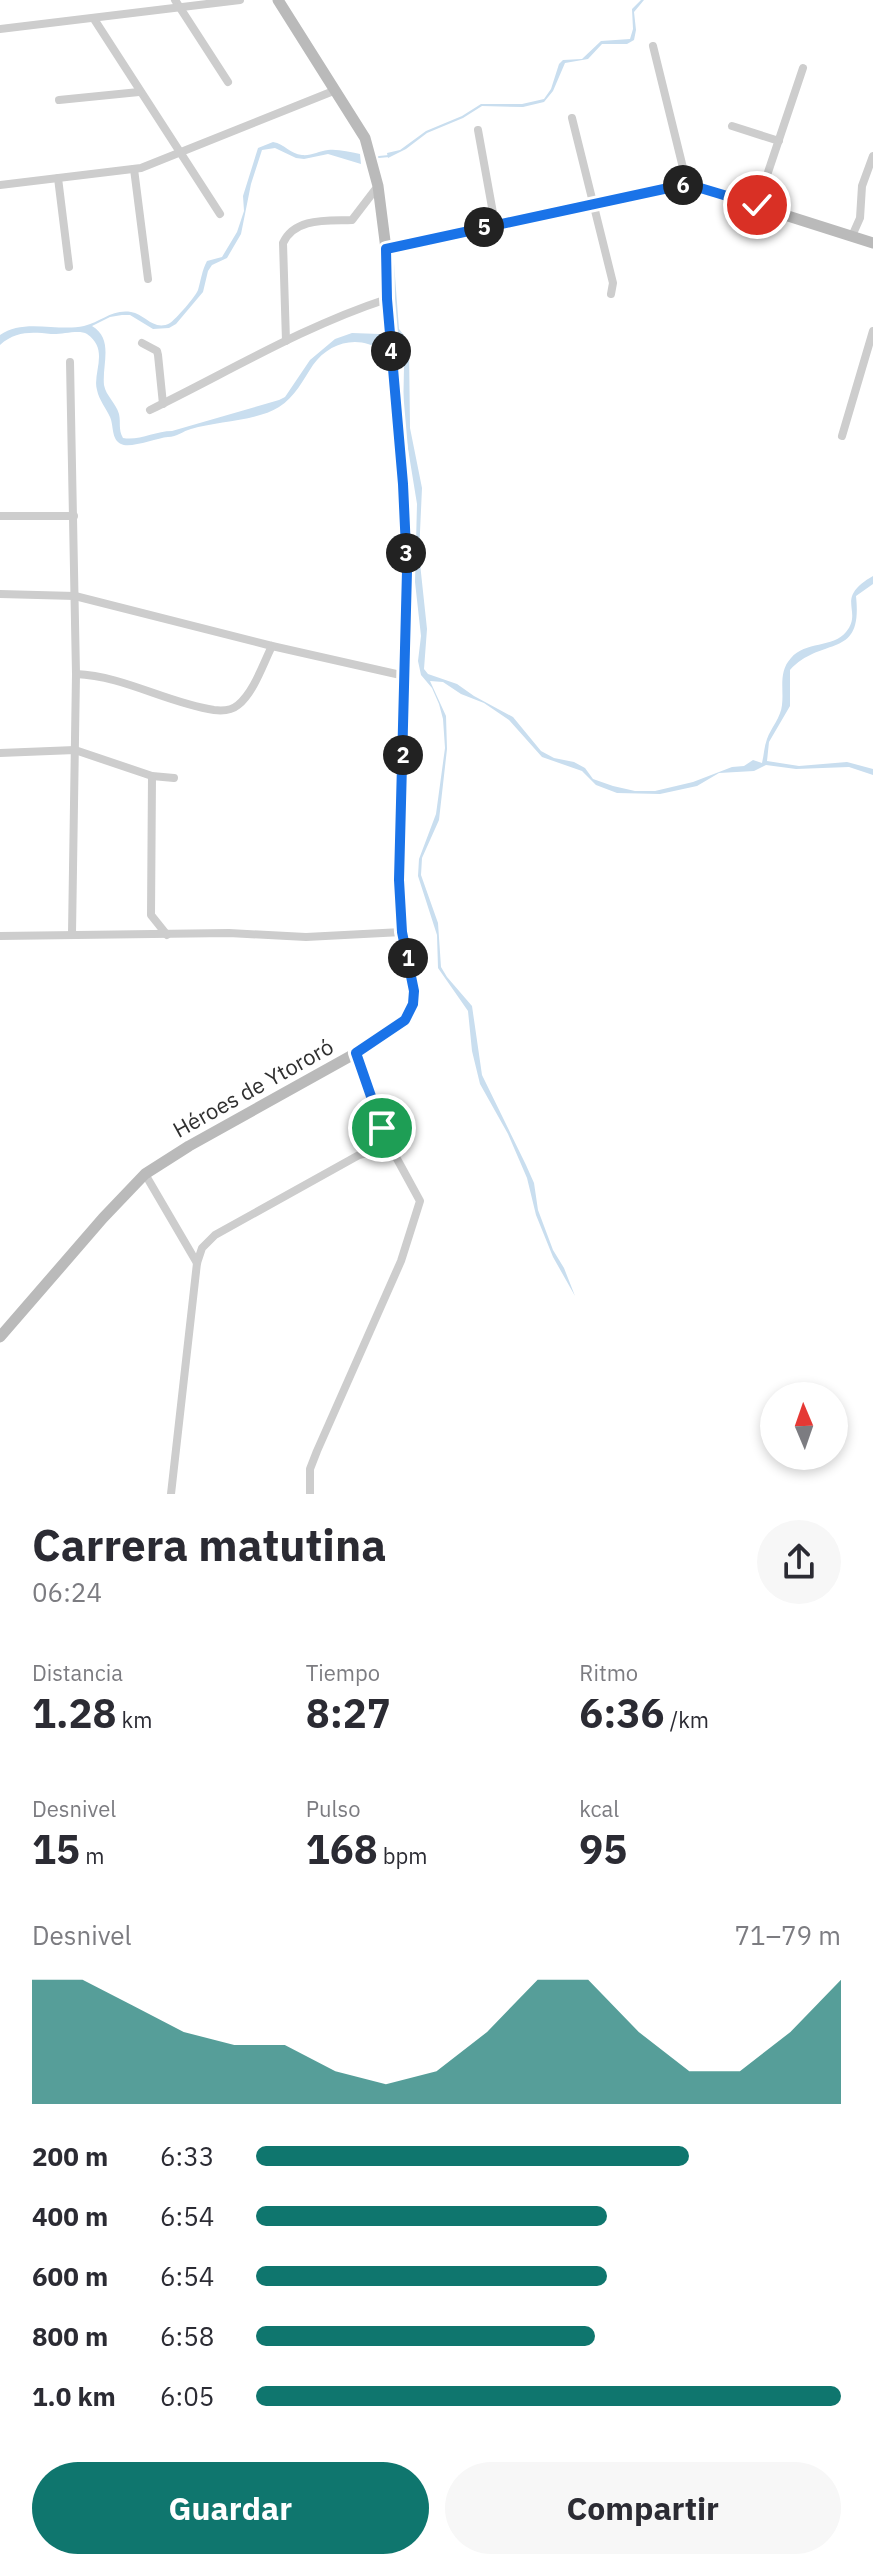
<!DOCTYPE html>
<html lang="es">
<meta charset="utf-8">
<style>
:root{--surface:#fff;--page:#f7f7f7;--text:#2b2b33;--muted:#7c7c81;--accent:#0f766e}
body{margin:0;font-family:"IBM Plex Sans",sans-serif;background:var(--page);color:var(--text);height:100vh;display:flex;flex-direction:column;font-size:30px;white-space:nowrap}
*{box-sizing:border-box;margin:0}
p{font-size:26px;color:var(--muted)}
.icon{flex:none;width:44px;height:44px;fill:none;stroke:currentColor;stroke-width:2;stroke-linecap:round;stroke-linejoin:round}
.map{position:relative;height:1494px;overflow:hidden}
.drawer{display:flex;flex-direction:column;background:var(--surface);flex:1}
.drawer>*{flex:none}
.needle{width:52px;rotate:358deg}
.fabs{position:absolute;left:760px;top:1382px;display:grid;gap:16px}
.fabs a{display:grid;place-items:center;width:88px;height:88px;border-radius:50%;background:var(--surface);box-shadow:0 4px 12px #0003;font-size:40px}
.pin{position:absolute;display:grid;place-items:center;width:68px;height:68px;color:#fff;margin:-34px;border:4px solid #fff;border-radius:50%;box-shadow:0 2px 8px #0007}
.km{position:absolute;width:40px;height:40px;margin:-20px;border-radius:50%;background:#222;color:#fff;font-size:22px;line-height:40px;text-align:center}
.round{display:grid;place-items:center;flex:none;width:84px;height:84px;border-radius:42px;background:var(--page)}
.overview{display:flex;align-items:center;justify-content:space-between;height:136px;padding:0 32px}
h1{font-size:44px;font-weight:800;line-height:60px}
.figures{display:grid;grid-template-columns:repeat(3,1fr);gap:12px;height:136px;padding:8px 32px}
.figures div{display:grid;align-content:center}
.figures b{font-size:40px;font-weight:800}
.figures small{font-size:22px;font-weight:400}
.figures p{font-size:22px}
.chart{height:224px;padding:16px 32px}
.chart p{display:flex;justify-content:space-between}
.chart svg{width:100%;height:144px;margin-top:8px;fill:var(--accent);opacity:.7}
.button{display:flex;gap:16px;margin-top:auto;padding:16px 32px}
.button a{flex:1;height:92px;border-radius:48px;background:var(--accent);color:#fff;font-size:32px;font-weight:800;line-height:92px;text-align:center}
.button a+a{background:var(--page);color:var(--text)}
ul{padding:0 32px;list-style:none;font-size:26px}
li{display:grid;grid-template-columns:128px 96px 1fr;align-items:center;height:60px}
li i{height:20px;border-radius:10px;background:var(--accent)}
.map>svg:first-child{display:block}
</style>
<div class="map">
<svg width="873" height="1494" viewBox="0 0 873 1494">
<rect width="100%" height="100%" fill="#fff"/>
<g fill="#c9deef">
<polygon points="641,0 644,0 634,12 636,30 634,40 627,44 602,44 588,59 565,63 553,91 544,102 523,107 482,106 463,118 427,133 406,149 388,158 387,153 400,150 426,131 462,116 481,104 522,104 544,99 551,89 559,64 563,60 582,59 601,41 630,39 633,29 632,9"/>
<path d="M273 142C285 144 290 154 302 155 311 156 319 151 328 150 339 149 349 152 360 154L361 164 328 154 304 159 296 158 275 148 262 150 251 184 241 234 227 258 212 265 208 271 203 292 176 324 169 328 153 329 130 315H122L110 317 92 326C114 339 102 364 104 385 106 396 116 403 119 414 121 423 118 429 123 438 139 441 155 431 172 431L279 400 285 397 310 360 335 339 352 333 380 334 382 351C359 334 329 342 313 365 303 380 295 397 279 407 257 421 217 421 191 429 183 431 177 437 168 437 156 438 130 449 121 444 111 439 114 426 110 417 106 408 99 400 97 390 92 373 110 350 87 334 79 329 61 335 51 334 31 332 16 331 0 345V335C23 318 58 332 84 326 101 322 112 309 131 312 145 314 154 332 170 323 175 320 196 296 198 290 201 280 202 270 207 261L222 257 237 232 244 211 243 196 258 148Z"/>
<path d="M394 263 399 329 406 338 409 349 410 428 422 488 419 554 427 629 424 669 428 674 457 684 474 696 513 717 541 751 554 758 574 762 585 768 593 779 613 786 635 791H655L693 782 732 767 744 766 753 760 762 763C764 755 764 747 767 739 771 728 781 717 782 705 784 689 778 672 791 658 805 641 833 648 846 632 864 610 833 599 873 576V584L856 596C863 661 823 635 790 670V706L769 742 767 761 799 766 847 762 873 769V775L849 767 796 769 766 765 754 771 719 773 697 786 660 794 617 793 596 785 582 771 542 757 509 720 484 703 461 694 443 682 430 681 446 716 447 749 439 820 422 858 421 875 438 923 441 967 447 977 472 1006 482 1075 526 1165 534 1183 538 1210 553 1250 564 1268 575 1296 553 1257 536 1215 527 1178 508 1134 480 1084 472 1051 468 1011 438 968 437 935 418 876 419 859 436 814 445 748 443 719 439 704 432 688 421 675 418 661 421 636 415 582 417 504 403 418 404 367 407 354 395 333Z"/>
</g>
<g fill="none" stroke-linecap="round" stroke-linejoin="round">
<polyline stroke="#c9deef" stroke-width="2" points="379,157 389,156"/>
<g stroke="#cdcdcd" stroke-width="8">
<polyline points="175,0 228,82"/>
<polyline points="94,19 220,214"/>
<polyline points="0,29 240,0"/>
<polyline points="653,46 687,184"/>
<polyline points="59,100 139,92"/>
<polyline points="572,118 613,283 611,294"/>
<polyline points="732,126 779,141"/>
<polyline points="478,130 495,224"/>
<polyline points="134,169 148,279"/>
<polyline points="58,178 69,267"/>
<polyline points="0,185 141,168 336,90"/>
<polyline points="757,205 803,68"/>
<polyline points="852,236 860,218 862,186 873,156"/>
<path d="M286 341 283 243C295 217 328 221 352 220L378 186"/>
<polyline points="142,343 157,351 158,355 163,404"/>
<polyline points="70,362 76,674 72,934"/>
<path d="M150 410C228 372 304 326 387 299"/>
<polyline points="842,436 873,331"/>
<polyline points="0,516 74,516"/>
<polyline points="0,594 75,596 272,646 405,676"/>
<path d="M76 674C124 676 167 703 214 710 222 711 232 710 238 705 254 692 263 664 272 646"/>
<polyline points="0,753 75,750 152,776 174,778"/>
<polyline points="152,776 151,915 167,935"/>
<polyline points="0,936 229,933 306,937 402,932"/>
<polyline points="145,1174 197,1263"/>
<polyline points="171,1494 197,1263 202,1248 215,1235 359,1155 375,1151 387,1140"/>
<polyline points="310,1494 310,1469 317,1451 401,1261 420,1201 384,1135 356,1053"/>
</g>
<g stroke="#bababa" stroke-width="11">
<polyline points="386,249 687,184 873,243"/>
<polyline points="0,1337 103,1218 145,1174 189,1146 356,1053 405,1020 413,1004 412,978 402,932 399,880 407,571 403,484 387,299 386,249 378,186 365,138 278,0"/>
</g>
</g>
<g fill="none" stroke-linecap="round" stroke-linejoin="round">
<defs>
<polyline id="route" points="382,1128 356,1053 405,1020 413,1004 414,991 402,932 399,880 407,571 403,484 387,299 386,249 687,184 757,205"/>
</defs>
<use href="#route" stroke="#fff" stroke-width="16"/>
<use href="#route" stroke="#1a73e8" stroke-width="10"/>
</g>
<g text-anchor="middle" stroke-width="8" stroke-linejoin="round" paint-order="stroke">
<g font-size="22" fill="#303030" stroke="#fff">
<text transform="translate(253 1088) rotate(-29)" y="8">Héroes de Ytororó</text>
</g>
</g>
</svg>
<div class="fabs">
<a><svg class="needle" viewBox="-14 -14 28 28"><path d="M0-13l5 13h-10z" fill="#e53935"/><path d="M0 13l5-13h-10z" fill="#7c7c81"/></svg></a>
</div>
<div class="pin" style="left:382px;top:1128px;background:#1e9e55"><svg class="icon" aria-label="arrive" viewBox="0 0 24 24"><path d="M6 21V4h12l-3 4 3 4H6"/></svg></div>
<div class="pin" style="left:757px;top:205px;background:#d93025"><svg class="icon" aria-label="check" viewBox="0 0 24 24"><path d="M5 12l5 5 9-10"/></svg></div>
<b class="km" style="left:408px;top:958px">1</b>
<b class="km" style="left:403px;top:755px">2</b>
<b class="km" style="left:406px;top:553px">3</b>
<b class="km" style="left:391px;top:351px">4</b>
<b class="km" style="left:484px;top:227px">5</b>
<b class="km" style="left:683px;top:185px">6</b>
</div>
<section class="drawer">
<div class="overview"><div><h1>Carrera matutina</h1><p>06:24</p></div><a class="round"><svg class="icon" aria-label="share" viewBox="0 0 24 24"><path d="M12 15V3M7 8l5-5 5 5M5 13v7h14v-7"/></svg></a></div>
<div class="figures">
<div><p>Distancia</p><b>1.28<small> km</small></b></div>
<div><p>Tiempo</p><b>8:27</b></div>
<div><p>Ritmo</p><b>6:36<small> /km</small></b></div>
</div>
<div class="figures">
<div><p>Desnivel</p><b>15<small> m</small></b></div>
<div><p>Pulso</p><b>168<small> bpm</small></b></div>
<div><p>kcal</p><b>95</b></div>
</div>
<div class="chart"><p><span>Desnivel</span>71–79 m</p>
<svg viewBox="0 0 160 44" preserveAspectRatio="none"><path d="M0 44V6L10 6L20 14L30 22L40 26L50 26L60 34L70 38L80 34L90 22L100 6L110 6L120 22L130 34L140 34L150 22L160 6V44z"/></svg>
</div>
<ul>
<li><b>200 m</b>6:33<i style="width:74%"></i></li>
<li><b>400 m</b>6:54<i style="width:60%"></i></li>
<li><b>600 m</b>6:54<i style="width:60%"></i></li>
<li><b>800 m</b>6:58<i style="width:58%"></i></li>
<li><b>1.0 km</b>6:05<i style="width:100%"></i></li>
</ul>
<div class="button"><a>Guardar</a><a>Compartir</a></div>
</section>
